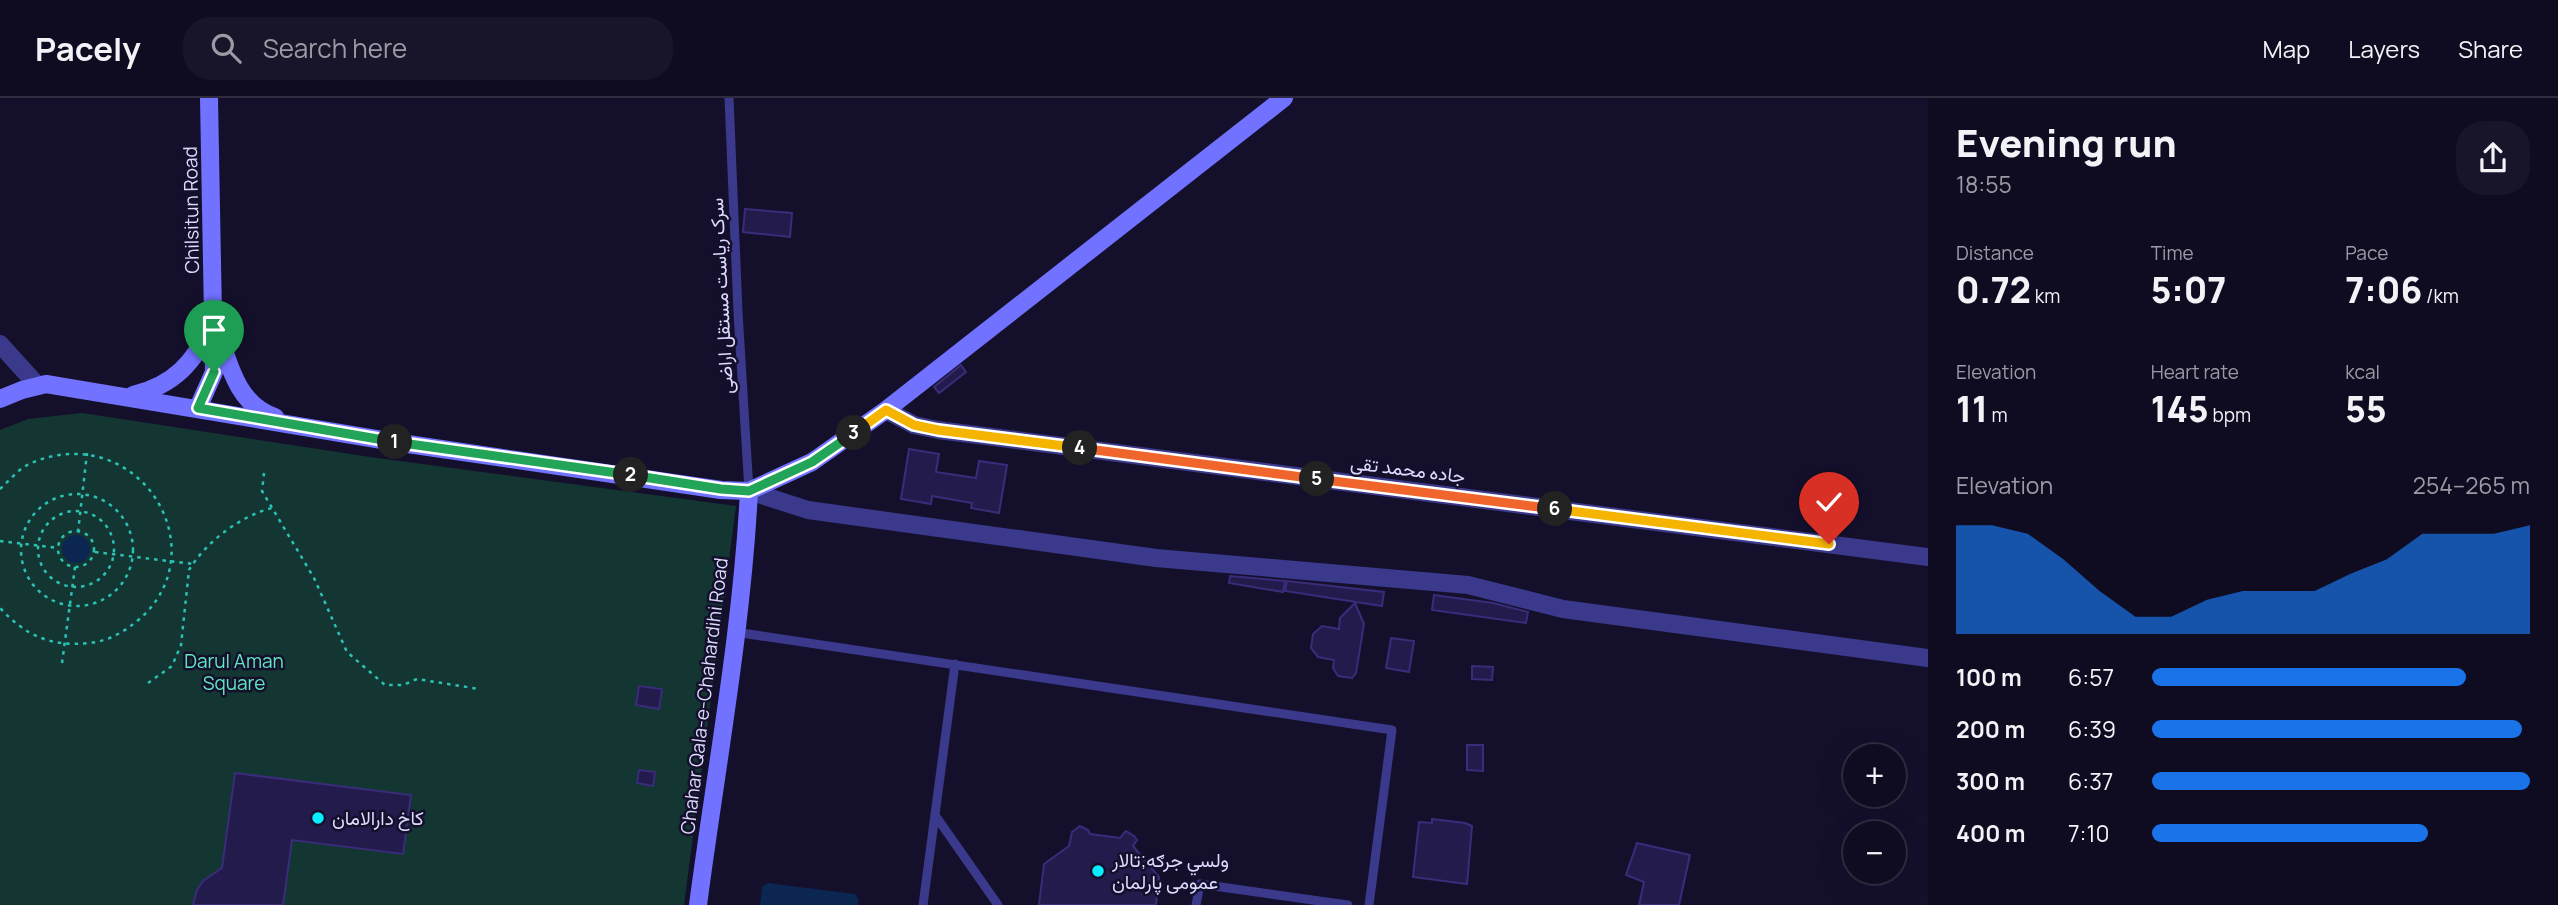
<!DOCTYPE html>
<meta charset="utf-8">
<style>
:root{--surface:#0f0c21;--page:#18152a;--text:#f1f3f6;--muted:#9b9ba5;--line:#2f2c3f;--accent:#1a73e8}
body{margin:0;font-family:Manrope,Vazirmatn,sans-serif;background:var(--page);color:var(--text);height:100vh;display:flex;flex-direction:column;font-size:26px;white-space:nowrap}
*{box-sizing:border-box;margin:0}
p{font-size:23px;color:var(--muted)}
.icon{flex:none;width:38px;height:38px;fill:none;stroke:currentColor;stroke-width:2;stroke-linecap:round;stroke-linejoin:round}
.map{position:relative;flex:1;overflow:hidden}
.sheet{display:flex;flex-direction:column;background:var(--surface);width:630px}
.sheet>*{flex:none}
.buttons{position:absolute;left:1843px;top:646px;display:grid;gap:14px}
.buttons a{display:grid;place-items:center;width:63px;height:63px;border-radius:50%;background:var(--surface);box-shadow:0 7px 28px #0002,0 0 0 2px var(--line);font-size:35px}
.pin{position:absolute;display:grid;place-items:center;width:60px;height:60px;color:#fff;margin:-72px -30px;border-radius:50% 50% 50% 0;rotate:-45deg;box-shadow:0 0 7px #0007}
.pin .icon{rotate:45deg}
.km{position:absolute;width:35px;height:35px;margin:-18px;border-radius:50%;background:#222;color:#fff;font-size:19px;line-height:35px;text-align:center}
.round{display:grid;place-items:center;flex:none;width:74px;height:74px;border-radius:28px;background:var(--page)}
.overview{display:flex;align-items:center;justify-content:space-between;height:119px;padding:0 28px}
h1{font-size:38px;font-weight:800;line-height:52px}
.figures{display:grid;grid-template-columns:repeat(3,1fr);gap:10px;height:119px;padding:7px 28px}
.figures div{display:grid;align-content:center}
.figures b{font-size:35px;font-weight:800}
.figures small{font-size:19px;font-weight:400}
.figures p{font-size:19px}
.chart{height:196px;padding:14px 28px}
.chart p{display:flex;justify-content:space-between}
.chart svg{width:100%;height:126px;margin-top:7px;fill:var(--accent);opacity:.7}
ul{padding:0 28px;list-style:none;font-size:23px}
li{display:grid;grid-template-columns:112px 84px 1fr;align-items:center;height:52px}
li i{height:18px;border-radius:9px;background:var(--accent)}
header{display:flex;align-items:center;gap:42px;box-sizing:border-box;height:98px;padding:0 35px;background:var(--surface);border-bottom:2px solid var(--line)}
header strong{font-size:33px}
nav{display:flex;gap:38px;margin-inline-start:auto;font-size:24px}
.search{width:490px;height:63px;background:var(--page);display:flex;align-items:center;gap:18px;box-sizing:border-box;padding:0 24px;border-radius:28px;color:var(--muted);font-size:26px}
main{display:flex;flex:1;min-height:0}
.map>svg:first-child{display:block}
</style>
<header>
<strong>Pacely</strong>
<div class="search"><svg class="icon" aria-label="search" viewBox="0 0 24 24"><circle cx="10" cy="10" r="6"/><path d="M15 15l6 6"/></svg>Search here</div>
<nav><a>Map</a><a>Layers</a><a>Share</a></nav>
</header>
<main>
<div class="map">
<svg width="1928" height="807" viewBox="0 0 1928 807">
<rect width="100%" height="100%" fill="#14102c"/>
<polygon fill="#133633" points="82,315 370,359 736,408 684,807 0,807 0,332 28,321"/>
<g fill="#0b2650">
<circle cx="76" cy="451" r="14"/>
<polygon points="768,785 855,796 859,802 858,807 760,807 762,789"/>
</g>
<g fill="#241b4d" stroke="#392c7a" stroke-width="2">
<polygon points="745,111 792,115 790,139 743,134"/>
<polygon points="961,267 966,274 939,295 934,289"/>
<polygon points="909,351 939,356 936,374 976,380 979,363 1007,367 999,415 971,410 972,405 932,398 931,406 901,401"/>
<polygon points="1230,478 1285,483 1283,494 1229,485"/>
<polygon points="1287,483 1384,494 1382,508 1285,493"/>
<polygon points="1434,497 1493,505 1528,514 1526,525 1432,512"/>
<polygon points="1355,505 1364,526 1356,575 1352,580 1338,578 1333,570 1334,562 1318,559 1311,550 1313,536 1322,528 1339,531 1340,520"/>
<polygon points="1391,540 1414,543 1409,574 1386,570"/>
<polygon points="1472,568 1493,569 1492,582 1472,581"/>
<polygon points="639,588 662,591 659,611 636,607"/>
<polygon points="1467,647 1483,647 1483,673 1467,672"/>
<polygon points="639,672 655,674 653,688 637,685"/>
<polygon points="235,675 411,697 403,756 292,742 283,807 193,807 197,792 203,783 222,770"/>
<polygon points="1432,721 1465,725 1472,728 1467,786 1413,779 1419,724 1432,725"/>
<polygon points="1080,728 1088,732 1090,736 1120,740 1126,733 1134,738 1137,742 1133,748 1159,779 1156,807 1039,807 1044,766 1069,748 1072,734"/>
<polygon points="1637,745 1690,757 1679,807 1639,807 1644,784 1626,777"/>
</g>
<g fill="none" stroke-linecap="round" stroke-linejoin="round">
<g stroke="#2bc2b4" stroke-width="2.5" stroke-dasharray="3.5 5" stroke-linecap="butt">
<polyline points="264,375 262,393 314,480 347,554 385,587 403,587 417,581 479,591"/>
<path d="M0 391C8 384 15 375 24 369 37 361 54 357 69 356 154 352 206 454 145 516 129 531 111 543 89 545 51 549 26 538 0 510"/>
<circle cx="77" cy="452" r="56"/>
<circle cx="76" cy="451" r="38"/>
<circle cx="76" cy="451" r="18"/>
<polyline points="78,434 87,355"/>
<polyline points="0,443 58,450"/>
<polyline points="95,454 193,466"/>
<polyline points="62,565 75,469"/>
<path d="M148 585 172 568 181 547 189 472C206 444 240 418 272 410"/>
</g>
<g stroke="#3a398c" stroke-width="9">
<polyline points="729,0 738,214 749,393"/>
<polyline points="735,534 1392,632 1369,807"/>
<polyline points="935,717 998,807"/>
<polyline points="923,807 955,566"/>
<polyline points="1196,807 1200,786 1348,807"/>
</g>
<g stroke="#3a398c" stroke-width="18">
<polyline points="886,312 914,327 938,332 1928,459"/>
<polyline points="749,393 808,412 1156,460 1468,487 1563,511 1928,560"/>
</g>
<polyline stroke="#3a398c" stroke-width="18" points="0,246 38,288"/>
<g stroke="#7172ff" stroke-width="18">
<path d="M220 240C230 271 240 308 275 319"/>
<path d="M133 297C175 287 194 264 213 226"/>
<polyline points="0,301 22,292 46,286 394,344 721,392 749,393 812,364 886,312 1284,0"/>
<polyline points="198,310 214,274 209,0"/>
<path d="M698 807C716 670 742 532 749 393"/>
</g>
</g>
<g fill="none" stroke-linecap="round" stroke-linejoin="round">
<defs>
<polyline id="split-1" points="214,274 198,310 395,344"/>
<polyline id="split-2" points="395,344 631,377"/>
<polyline id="split-3" points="631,377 721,391 749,393 812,364 854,335"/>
<polyline id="split-4" points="854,335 886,312 914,327 938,332 1080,350"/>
<polyline id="split-5" points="1080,350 1317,381"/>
<polyline id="split-6" points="1317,381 1555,411"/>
<polyline id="split-7" points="1555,411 1829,446"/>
</defs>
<use href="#split-1" stroke="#fff" stroke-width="14"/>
<use href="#split-2" stroke="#fff" stroke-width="14"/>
<use href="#split-3" stroke="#fff" stroke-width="14"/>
<use href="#split-4" stroke="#fff" stroke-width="14"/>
<use href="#split-5" stroke="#fff" stroke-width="14"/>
<use href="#split-6" stroke="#fff" stroke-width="14"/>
<use href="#split-7" stroke="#fff" stroke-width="14"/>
<use href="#split-1" stroke="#22a559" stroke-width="9"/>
<use href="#split-2" stroke="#22a559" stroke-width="9"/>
<use href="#split-3" stroke="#22a559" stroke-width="9"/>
<use href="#split-4" stroke="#f5b400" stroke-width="9"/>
<use href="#split-5" stroke="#f0652b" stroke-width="9"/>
<use href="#split-6" stroke="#f0652b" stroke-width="9"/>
<use href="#split-7" stroke="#f5b400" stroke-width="9"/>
</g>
<g fill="#06eeff" stroke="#14102c" stroke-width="2.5">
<circle cx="318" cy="720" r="7"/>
<circle cx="1098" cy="773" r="7"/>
</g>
<g text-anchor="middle" stroke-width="5" stroke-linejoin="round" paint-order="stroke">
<g font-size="19" fill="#dddaff" stroke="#14102c">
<text transform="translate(191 112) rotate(-91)" y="7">Chilsitun Road</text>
<text transform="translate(721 198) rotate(-93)" y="7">سرک ریاست مستقل اراضی</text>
<text transform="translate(1408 371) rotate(7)" y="7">جاده محمد تقی</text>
<text transform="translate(704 598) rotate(-83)" y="7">Chahar Qala-e-Chahardihi Road</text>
</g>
<g font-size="19" fill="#60e6c0" stroke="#14102c">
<text x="234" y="570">Darul Aman<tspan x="234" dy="22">Square</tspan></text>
</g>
<g font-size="19" fill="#dddaff" stroke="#14102c" text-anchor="start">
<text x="332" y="727">کاخ دارالامان</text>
<text x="1112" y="769">ولسي جرګه;تالار<tspan x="1112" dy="22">عمومی پارلمان</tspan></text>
</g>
</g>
</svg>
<div class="buttons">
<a>+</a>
<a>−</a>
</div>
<div class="pin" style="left:214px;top:274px;background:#1e9e55"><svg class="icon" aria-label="arrive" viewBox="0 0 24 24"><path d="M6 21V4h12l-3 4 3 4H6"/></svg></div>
<div class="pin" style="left:1829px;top:446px;background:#d93025"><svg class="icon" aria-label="check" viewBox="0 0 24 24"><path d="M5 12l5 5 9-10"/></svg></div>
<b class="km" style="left:395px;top:344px">1</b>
<b class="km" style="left:631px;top:377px">2</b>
<b class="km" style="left:854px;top:335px">3</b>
<b class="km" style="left:1080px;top:350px">4</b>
<b class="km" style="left:1317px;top:381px">5</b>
<b class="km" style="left:1555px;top:411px">6</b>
</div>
<section class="sheet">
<div class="overview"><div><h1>Evening run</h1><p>18:55</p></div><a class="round"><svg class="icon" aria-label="share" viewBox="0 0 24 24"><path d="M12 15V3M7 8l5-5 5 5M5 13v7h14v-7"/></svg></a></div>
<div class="figures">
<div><p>Distance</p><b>0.72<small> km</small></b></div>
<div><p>Time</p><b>5:07</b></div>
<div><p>Pace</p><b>7:06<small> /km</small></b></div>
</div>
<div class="figures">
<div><p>Elevation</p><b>11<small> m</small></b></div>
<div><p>Heart rate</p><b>145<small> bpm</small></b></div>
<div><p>kcal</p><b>55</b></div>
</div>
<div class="chart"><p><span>Elevation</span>254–265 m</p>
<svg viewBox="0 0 160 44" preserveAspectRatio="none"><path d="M0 44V6L10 6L20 9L30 18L40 29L50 38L60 38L70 32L80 29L90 29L100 29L110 23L120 18L130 9L140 9L150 9L160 6V44z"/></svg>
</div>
<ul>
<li><b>100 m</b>6:57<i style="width:83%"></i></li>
<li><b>200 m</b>6:39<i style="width:98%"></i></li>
<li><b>300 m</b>6:37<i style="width:100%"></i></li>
<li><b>400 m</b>7:10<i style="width:73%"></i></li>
</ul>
</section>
</main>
